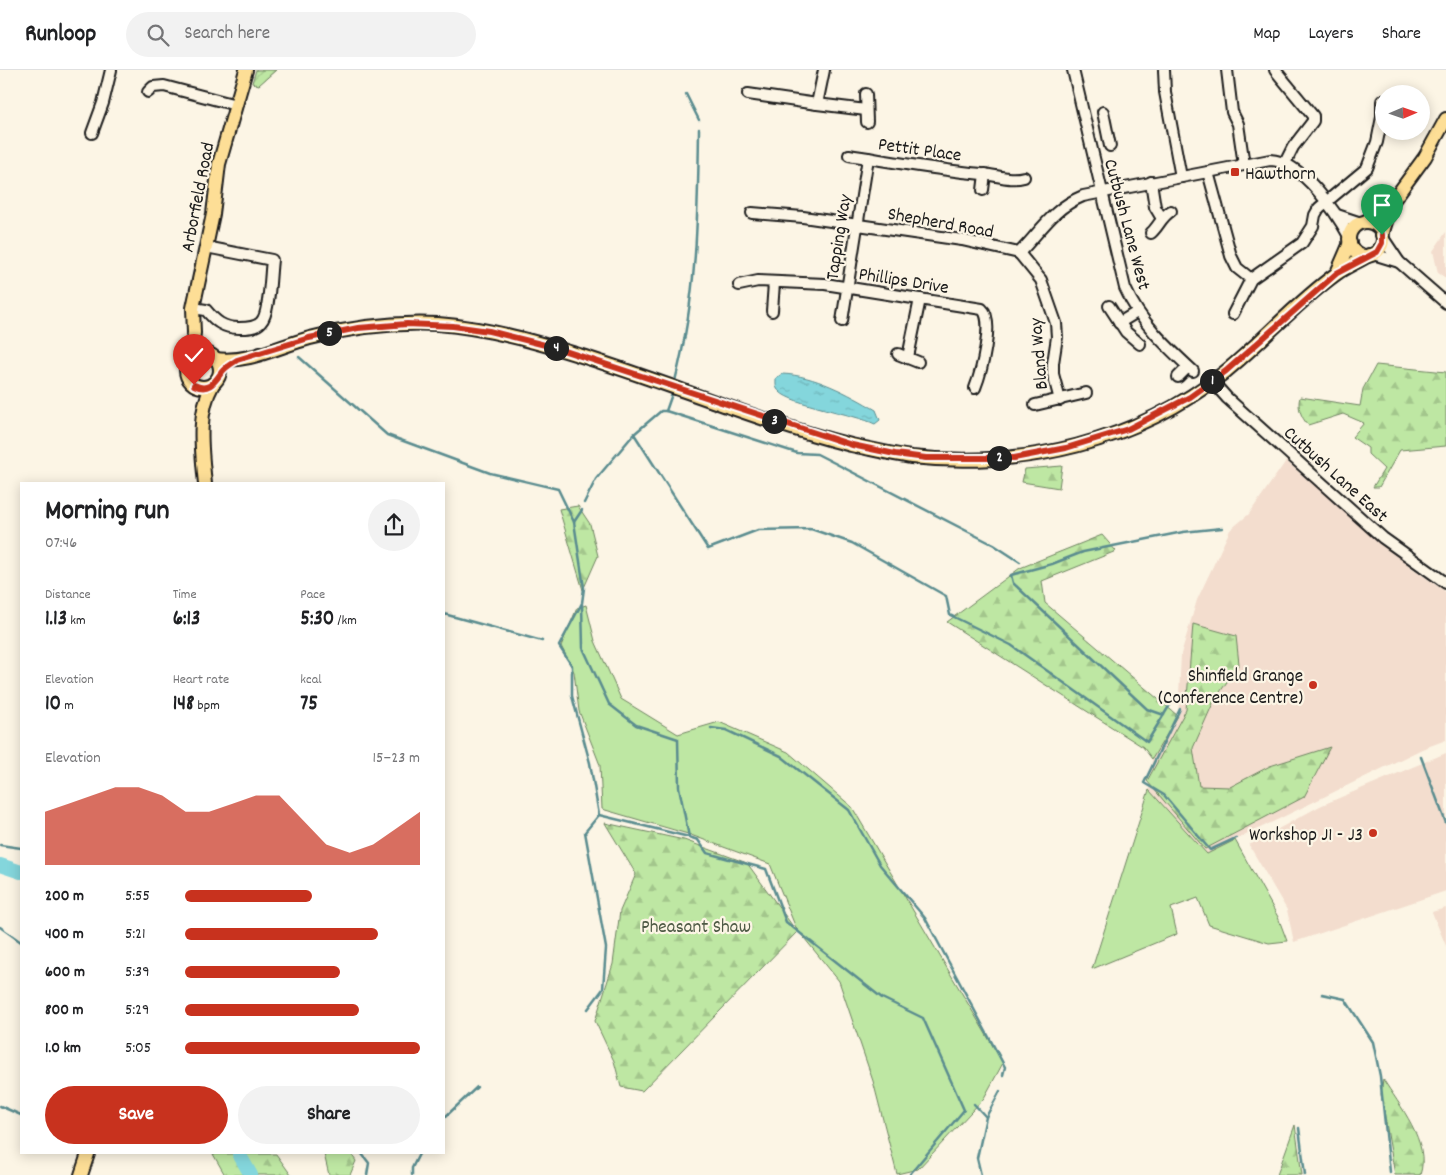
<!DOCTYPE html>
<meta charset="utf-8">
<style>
:root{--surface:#fff;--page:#f2f2f2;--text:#202124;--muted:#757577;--line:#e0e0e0;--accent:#c8321e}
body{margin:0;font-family:Dekko,sans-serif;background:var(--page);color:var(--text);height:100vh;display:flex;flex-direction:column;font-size:19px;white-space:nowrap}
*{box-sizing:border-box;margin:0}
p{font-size:16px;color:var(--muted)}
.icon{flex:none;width:28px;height:28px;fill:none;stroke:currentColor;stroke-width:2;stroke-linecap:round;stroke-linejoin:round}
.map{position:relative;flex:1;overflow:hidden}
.sheet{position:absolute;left:20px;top:412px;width:425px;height:672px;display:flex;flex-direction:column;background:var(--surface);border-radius:0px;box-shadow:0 2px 12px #0003}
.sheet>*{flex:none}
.needle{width:32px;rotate:88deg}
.buttons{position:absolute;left:1375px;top:15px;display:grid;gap:10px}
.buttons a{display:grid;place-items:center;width:55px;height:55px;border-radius:50%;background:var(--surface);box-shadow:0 2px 12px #0003;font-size:25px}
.pin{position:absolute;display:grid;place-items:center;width:42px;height:42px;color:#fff;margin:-51px -21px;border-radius:50% 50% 50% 0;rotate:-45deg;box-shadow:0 0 5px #0007}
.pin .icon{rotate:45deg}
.km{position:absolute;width:25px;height:25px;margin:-12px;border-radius:50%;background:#222;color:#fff;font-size:14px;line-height:25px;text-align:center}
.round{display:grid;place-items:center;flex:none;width:52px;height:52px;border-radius:26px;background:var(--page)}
.overview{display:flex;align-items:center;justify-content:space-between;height:85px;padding:0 25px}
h1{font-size:28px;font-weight:800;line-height:38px}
.metrics{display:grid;grid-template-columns:repeat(3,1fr);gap:8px;height:85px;padding:5px 25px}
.metrics div{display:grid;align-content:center}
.metrics b{font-size:21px;font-weight:800}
.metrics small{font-size:14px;font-weight:400}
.metrics p{font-size:14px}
.chart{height:140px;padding:10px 25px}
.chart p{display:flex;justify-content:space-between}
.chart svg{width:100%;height:90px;margin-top:5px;fill:var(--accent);opacity:.7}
.button{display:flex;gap:10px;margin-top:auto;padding:10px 25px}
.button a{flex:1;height:58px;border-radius:30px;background:var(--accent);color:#fff;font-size:20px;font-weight:800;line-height:58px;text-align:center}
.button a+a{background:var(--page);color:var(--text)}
ul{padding:0 25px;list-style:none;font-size:16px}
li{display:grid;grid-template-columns:80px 60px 1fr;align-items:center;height:38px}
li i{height:12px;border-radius:6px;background:var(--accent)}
header{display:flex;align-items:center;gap:30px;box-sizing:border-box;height:70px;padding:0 25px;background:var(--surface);border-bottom:1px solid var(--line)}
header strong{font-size:24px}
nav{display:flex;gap:28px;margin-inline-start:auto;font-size:18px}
.search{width:350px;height:45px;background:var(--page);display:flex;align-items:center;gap:12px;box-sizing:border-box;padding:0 18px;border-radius:28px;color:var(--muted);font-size:19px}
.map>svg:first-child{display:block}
</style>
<header>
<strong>Runloop</strong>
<div class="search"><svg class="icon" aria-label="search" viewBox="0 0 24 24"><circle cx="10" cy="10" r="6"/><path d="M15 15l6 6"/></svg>Search here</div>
<nav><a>Map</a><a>Layers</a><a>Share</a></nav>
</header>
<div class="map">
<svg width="1446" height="1105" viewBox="0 0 1446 1105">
<defs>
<pattern id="forest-firs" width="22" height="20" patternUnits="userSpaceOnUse" patternTransform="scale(1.25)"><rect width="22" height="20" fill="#bee7a3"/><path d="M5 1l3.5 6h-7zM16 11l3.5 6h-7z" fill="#a3c68c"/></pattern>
<pattern id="garden-furrows" width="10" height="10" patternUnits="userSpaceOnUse" patternTransform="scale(1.25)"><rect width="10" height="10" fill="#bee7a3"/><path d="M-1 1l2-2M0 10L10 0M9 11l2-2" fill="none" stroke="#a3c68c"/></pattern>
<pattern id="water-ripples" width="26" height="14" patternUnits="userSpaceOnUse" patternTransform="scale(1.25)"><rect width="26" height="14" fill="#84d6dc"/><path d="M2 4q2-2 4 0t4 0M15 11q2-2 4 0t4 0" fill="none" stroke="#71b7bc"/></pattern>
</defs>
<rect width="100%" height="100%" fill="#fcf5e5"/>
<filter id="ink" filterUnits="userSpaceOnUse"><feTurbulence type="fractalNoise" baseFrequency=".02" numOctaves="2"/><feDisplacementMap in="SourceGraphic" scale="10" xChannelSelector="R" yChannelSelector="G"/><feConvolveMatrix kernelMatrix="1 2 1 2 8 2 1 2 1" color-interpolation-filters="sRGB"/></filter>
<g filter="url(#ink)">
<g fill="#f3ddce">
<polygon points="1446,162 1446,208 1438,203 1433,181"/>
<polygon points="1286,391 1412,498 1446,522 1446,670 1422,679 1207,784 1149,720 1152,689 1178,646 1181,584 1197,530 1230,460 1249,444"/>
<polygon points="1446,683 1446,821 1294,872 1287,840 1249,775 1320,736"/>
<polygon points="1446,838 1446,876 1432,842"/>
</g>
<g fill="#bee7a3" stroke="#6d8260">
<polygon points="586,535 595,571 621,629 678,664 719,652 788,682 852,737 1003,993 984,1028 918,1099 897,1104 873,1011 839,911 796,858 770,794 688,764 602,739 600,695 579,641 574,602 561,576 577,538"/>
<polygon points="1149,720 1207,784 1235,770 1278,847 1287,871 1269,873 1209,855 1198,828 1171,838 1177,864 1092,899"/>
</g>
<g fill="url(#forest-firs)" stroke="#6d8260">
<path d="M1376 295 1446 302V376L1400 380 1379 417H1373L1384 399 1368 384V378L1352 367 1364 353 1343 344 1308 355C1301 347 1297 337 1300 327L1360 336 1363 319Z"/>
<polygon points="1062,396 1059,418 1022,412 1025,399"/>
<polygon points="578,436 590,454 598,486 583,520 559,439"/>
<polygon points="1102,465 1116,481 1042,511 1045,533 1178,646 1152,689 1143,677 947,552 1020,498"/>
<polygon points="1193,554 1236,566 1239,594 1214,631 1193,678 1199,716 1230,717 1270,696 1330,677 1304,727 1205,779 1147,711 1186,640"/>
<polygon points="605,753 684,770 747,793 797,862 642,1021 621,1017 614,991 595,951 613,894 620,841 636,804"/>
<path d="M1383 1009C1399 1035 1431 1073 1420 1105H1395L1381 1024Z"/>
<polygon points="1295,1055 1302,1105 1277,1105"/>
<polygon points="213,1084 276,1084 291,1105 225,1105"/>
<polygon points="324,1084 351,1084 356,1091 350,1105 329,1105"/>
</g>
<polygon fill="url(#garden-furrows)" stroke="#6d8260" points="256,0 276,0 259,15 252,13"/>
<path fill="url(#water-ripples)" stroke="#5a8c8f" d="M782 304C814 305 849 324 876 340L880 350 875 354C854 344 791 334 780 322 775 318 776 314 776 308Z"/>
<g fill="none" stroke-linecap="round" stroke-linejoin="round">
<g stroke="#5a8c8f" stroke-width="2.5">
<polyline points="686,24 699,50"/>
<polyline points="299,287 387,365 490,403 558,419 574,452 584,518 582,533 559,576 572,596 572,626 590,693 599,745 585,762 606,878 603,919 588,939"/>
<path d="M675 311C697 226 698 146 699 59"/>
<polyline points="666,341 797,383 817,384 994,475 1020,492"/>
<polyline points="634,364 661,341 666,341 672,324"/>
<polyline points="584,433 596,409 634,364 708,479 758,460 811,459 852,473 946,526 950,545 1011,575 1147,672 1176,625"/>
<polyline points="574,452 582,440"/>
<polyline points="582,534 583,578 609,634 636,655 678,669 679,717 689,767"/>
<polyline points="444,544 542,571"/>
<polyline points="1180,639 1144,713 1164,725 1210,780 1236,768"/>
<polyline points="1164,645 1147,639 1013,513 1011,505 1052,494 1083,482 1183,462 1222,458"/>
<polyline points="711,658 726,660 781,686 849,740 880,795 925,848 1005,997 1003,1005"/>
<polyline points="1421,687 1446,753"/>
<polyline points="599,745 689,767 698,770 707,783 766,799 786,852 882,928 923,948 964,1040 910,1104"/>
<polyline points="0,775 21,778"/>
<polyline points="0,857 21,872"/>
<polyline points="1322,924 1345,929 1373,972 1380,1006 1390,1102"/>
<polyline points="974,1034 986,1047"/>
<polyline points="0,1036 21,1045"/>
<polyline points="444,1048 477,1017"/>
<polyline points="1299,1058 1305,1105"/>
<polyline points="362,1084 369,1093 367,1105"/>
<polyline points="412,1105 412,1098 419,1084"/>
<polyline points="981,1105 977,1088 986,1047 1000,1021"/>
</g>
<g stroke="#84d6dc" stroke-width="14">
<polyline points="0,795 21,802"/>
<polyline points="239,1084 251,1105"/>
</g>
<defs>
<g id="minor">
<polyline points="824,0 817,34 866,40"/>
<path d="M1073 0 1125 218C1140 252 1166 276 1193 301"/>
<polyline points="1164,0 1165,22 1181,107"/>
<polyline points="1227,0 1232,42 1238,54 1244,95"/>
<polyline points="1275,0 1313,46 1313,51 1293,77 1285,93"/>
<polyline points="148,22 153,17 164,16 236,35"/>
<polyline points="748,24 817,34"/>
<polyline points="866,24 867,52"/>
<polyline points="1103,42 1110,76"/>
<polyline points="92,63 103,33 111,0"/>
<path d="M849 85C894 92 938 100 982 104 997 105 1009 111 1024 107"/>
<polyline points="1208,102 1231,186 1237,198 1251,209"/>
<polyline points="1151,112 1155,137 1161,147"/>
<polyline points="983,120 985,104"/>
<polyline points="752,143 803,147 962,170 1019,183"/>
<polyline points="1337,145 1361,153"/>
<path d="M1151 163C1159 156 1161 147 1171 141"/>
<polyline points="1383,168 1399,192 1446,233"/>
<path d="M1019 183C1042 160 1052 139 1083 126L1270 90C1302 91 1336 142 1350 168"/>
<polyline points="1019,183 1041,210 1056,253 1057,267 1053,293 1053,304 1060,330"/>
<polyline points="1373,184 1399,192"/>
<path d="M739 215 758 211 825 214 982 239C995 250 981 303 975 318"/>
<polyline points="1109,236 1126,262 1140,274"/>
<path d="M193 238 206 240C215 251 223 258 239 258 246 258 256 258 261 252 270 243 270 204 272 190L206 177"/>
<polyline points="772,241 774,213"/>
<polyline points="1233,244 1251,209 1302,173 1313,156 1315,145 1319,138 1367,98 1377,72 1382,47 1382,31"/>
<polyline points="842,251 868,88"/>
<polyline points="1119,253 1137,242"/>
<polyline points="898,284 918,292"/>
<polyline points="908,287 920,229"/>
<polyline points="1178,307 1188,297"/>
<polyline points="1212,311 1227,328 1383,468 1446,513"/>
<polyline points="1035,335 1086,323"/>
</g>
<g id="major">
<polyline points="1365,152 1392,132 1425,87 1446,49"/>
<circle cx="1366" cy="169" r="17"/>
<polyline points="1382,165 1392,132"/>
<polyline points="1337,203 1350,173"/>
<circle cx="203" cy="300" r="17"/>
<polyline points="190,289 194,263 193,238 213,144 219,94 246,0"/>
<path d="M215 289C248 294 279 276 310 268 352 257 394 252 438 254 488 258 537 272 585 287 674 315 761 352 851 375 871 379 891 384 911 387 1023 399 1136 373 1225 302 1263 271 1296 233 1336 204 1345 197 1358 192 1369 185"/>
<path d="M205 414C202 381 196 344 213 314"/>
<polyline points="81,1105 88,1084"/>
</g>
</defs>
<use href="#minor" stroke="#1c1c1c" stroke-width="14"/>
<use href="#major" stroke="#1c1c1c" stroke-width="16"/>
<use href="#minor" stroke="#fcf5e5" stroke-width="10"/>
<use href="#major" stroke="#fdde96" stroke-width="12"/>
</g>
</g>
<g fill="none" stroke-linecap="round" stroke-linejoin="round" filter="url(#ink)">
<defs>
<path id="route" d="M194 315C208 322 214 313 221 303 225 297 231 294 237 290L309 268 358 258 407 254 453 256 489 261 553 277 852 375 895 384 926 388H1014L1066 378 1128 359 1190 327 1226 301 1337 203 1377 182 1382 173V165"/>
</defs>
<use href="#route" stroke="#fff" stroke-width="10"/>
<use href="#route" stroke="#c8321e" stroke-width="6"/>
</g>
<g fill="#c8321e" stroke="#fcf5e5" stroke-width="2">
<rect x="1230" y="97" width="10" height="10" rx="2.5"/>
<circle cx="1313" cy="615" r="5"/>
<circle cx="1373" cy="763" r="5"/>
</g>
<g text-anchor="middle" stroke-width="4.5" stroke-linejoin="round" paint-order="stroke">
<g font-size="19" fill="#1c1c1c" stroke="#fcf5e5">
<text transform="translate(920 78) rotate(8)" y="7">Pettit Place</text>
<text transform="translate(196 127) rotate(-79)" y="7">Arborfield Road</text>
<text transform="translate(941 151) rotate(10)" y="7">Shepherd Road</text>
<text transform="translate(1129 154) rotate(75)" y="7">Cutbush Lane West</text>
<text transform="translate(837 167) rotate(-81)" y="7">Tapping Way</text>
<text transform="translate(904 209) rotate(9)" y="7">Phillips Drive</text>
<text transform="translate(1037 284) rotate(-95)" y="7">Bland Way</text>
<text transform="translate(1337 403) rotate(42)" y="7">Cutbush Lane East</text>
</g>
<g font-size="19" fill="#1c1c1c" stroke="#fcf5e5" text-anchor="end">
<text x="1245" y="109" text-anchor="start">Hawthorn</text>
<text x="1303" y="611">Shinfield Grange<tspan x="1303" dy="22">(Conference Centre)</tspan></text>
<text x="1363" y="770">Workshop J1 - J3</text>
</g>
<g font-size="19" fill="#4d5944" stroke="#fcf5e5">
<text x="696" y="862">Pheasant Shaw</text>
</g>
</g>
</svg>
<div class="buttons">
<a><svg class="needle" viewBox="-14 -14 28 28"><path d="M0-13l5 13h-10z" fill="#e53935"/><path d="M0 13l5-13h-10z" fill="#757577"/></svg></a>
</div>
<div class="pin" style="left:1382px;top:165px;background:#1e9e55"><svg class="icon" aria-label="arrive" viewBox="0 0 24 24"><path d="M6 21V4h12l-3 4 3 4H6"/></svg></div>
<div class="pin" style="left:194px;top:315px;background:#d93025"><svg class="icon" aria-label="check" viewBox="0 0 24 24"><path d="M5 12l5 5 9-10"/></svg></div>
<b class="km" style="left:1212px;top:311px">1</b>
<b class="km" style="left:999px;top:388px">2</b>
<b class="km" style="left:774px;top:351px">3</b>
<b class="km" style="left:556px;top:278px">4</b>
<b class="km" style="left:329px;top:263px">5</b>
<section class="sheet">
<div class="overview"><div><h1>Morning run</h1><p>07:46</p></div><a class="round"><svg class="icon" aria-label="share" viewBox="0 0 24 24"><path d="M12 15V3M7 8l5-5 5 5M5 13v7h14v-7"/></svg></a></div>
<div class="metrics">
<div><p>Distance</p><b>1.13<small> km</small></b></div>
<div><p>Time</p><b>6:13</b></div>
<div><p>Pace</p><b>5:30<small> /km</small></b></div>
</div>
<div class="metrics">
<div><p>Elevation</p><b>10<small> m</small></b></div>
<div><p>Heart rate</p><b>148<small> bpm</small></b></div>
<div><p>kcal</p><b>75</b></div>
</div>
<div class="chart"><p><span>Elevation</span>15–23 m</p>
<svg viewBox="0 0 160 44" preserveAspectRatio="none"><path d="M0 44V18L10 14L20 10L30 6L40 6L50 10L60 18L70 18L80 14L90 10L100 10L110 22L120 34L130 38L140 34L150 26L160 18V44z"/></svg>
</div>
<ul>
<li><b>200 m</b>5:55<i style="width:54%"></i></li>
<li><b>400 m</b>5:21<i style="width:82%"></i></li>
<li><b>600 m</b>5:39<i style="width:66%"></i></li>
<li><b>800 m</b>5:29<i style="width:74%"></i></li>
<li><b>1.0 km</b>5:05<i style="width:100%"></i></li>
</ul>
<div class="button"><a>Save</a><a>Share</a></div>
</section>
</div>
